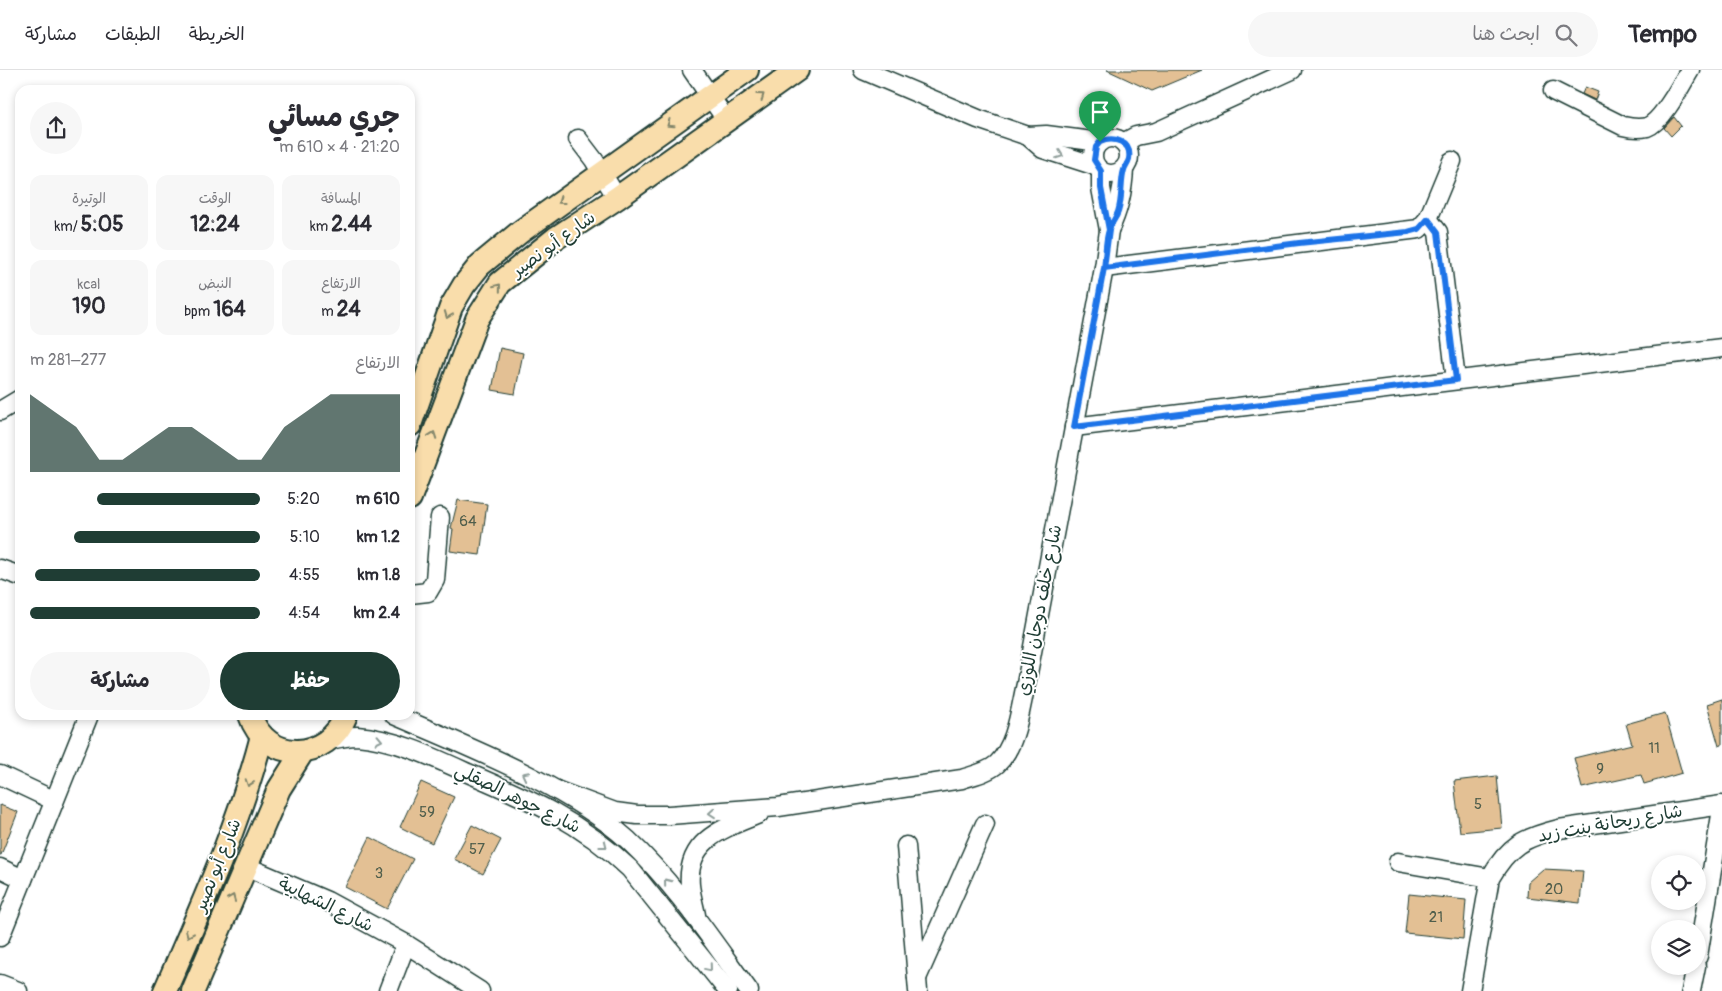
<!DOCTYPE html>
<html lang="ar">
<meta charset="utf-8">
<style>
:root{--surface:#fff;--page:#f7f7f7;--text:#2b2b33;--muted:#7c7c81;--line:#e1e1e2;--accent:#1f3d34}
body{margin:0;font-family:Pangolin,"Playpen Sans Arabic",sans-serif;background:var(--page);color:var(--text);direction:rtl;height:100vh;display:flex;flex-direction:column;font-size:19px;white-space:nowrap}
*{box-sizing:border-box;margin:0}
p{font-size:16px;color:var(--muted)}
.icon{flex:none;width:28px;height:28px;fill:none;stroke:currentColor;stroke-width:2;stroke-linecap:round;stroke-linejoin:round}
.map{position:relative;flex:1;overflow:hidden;direction:ltr}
.panel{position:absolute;left:15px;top:15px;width:400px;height:635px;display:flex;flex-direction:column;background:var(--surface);border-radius:15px;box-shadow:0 2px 8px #0003;direction:rtl}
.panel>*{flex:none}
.fabs{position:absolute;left:1651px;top:785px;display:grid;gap:10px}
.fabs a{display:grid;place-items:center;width:55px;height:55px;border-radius:50%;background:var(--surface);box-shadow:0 2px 8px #0003;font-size:25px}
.pin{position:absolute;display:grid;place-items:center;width:42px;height:42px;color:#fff;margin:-51px -21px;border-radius:50% 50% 50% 0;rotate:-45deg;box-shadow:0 0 5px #0007}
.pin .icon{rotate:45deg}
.round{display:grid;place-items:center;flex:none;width:52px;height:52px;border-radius:26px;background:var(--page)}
.head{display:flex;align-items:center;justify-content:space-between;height:85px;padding:0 15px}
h1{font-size:28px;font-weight:700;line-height:38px}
.figures{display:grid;grid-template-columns:repeat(3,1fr);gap:8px;height:85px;padding:5px 15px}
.figures div{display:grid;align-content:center;border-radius:12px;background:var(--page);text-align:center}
.figures b{font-size:21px;font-weight:700}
.figures small{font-size:14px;font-weight:400}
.figures p{font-size:14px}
.chart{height:140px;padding:10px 15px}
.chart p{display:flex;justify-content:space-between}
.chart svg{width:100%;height:90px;margin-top:5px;fill:var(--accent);opacity:.7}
.cta{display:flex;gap:10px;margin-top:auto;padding:10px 15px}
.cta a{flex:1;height:58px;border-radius:30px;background:var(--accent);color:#fff;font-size:20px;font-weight:700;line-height:58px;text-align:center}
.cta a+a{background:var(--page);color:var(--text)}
ul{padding:0 15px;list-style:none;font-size:16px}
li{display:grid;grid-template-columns:80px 60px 1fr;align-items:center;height:38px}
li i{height:12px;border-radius:6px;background:var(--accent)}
header{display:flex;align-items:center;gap:30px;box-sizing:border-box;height:70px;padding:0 25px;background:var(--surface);border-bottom:1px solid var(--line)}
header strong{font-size:24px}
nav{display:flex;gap:28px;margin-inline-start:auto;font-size:18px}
.search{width:350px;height:45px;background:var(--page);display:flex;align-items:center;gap:12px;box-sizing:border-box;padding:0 18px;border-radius:28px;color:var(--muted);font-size:19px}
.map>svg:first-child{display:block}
</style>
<header>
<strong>Tempo</strong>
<div class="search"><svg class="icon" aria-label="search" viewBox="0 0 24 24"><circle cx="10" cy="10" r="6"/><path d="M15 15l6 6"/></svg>ابحث هنا</div>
<nav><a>الخريطة</a><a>الطبقات</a><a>مشاركة</a></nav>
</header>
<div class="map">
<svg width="1722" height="921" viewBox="0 0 1722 921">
<rect width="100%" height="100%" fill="#fff"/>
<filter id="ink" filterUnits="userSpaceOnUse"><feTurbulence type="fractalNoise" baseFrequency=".02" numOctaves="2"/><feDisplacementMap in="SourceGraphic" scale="10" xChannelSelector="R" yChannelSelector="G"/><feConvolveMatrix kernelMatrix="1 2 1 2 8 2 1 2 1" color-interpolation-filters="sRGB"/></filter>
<g filter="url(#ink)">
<g fill="#e3c094" stroke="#1f3d34">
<polygon points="1107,0 1202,0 1152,21"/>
<polygon points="1585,17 1598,22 1595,30 1582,24"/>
<polygon points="1674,47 1681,56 1671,66 1664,58"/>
<polygon points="500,278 523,283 515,324 492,320"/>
<polygon points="458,430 487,434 480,485 450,481 453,459 451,458"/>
<polygon points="1722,629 1722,675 1719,676 1707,634"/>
<polygon points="1665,643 1682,703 1644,714 1641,705 1582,718 1574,688 1632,674 1626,654"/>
<polygon points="1497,706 1502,758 1460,762 1454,711"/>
<polygon points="421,712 454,727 432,773 400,757"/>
<polygon points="0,735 18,742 1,785 0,785"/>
<polygon points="472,755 501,770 483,804 454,789"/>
<polygon points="370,767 413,789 387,839 345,817"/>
<polygon points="1543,799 1583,801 1580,833 1527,827 1528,812"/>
<polygon points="1409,824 1466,830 1463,869 1405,863"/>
</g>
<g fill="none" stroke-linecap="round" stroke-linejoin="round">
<defs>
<g id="minor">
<polyline points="692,0 727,51"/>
<polyline points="863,0 978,49 1028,66 1043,79 1096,96"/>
<path d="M1553 21 1623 56C1631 58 1639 59 1647 57 1663 51 1681 15 1690 0"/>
<polyline points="1028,66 1046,65 1100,72"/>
<circle cx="1111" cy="86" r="18"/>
<polyline points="578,69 594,90 617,128"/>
<polyline points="1123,73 1136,66 1156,62 1292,0"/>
<polyline points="1428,149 1438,162 1456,310"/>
<path d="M1109 160C1119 140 1123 122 1124 99"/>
<polyline points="1104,198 1419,159 1428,149 1452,91"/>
<polyline points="0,341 20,329"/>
<polyline points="1074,357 1722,278"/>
<polyline points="0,499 20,506"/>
<polyline points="410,524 428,522 435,510 440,447"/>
<path d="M394 645C468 677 567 715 628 770 675 814 711 869 749 921"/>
<path d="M330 670C339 668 348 666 357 666 395 669 433 687 468 703 529 729 581 752 630 799L728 921"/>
<polyline points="0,705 53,730"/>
<path d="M556 720 615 742 637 745H669L778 737 962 709C974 705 988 702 997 694 1017 675 1020 639 1026 614L1104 198 1109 160 1101 118V101"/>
<polyline points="906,776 918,921"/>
<polyline points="1398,792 1490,808"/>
<polyline points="245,796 327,831 406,874 480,921"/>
<polyline points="0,798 23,809"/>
<path d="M696 845C694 835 691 825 690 815 686 769 725 758 759 744"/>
<polyline points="0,867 89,645"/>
<polyline points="1698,886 1722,739"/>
<polyline points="917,908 985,754"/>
<polyline points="0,914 18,921"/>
<polyline points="388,921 406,874"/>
<path d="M1470 921 1490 808C1509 775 1523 768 1559 759L1722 735"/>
<polyline points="1691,921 1696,896"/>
</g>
<g id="major">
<polyline points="410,355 451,237 464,215 480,195 520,162 747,0"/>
<polyline points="410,428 477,249 500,213 556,168 617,128 797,0"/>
<path d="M250 645C266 694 328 692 346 645"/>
<path d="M165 921C201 838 239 755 262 666"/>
<polyline points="193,921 279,719 303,681"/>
</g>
</defs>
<use href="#minor" stroke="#1f3d34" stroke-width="21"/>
<use href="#major" stroke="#1f3d34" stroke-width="26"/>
<use href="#minor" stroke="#fff" stroke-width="18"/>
<use href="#major" stroke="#f9ddab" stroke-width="22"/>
</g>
<defs><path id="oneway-chevron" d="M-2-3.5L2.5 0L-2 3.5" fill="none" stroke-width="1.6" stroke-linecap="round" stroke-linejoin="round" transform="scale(1.25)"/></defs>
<g stroke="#81856a">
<use href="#oneway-chevron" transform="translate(761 26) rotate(-36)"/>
<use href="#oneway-chevron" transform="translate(670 54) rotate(145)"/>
<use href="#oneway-chevron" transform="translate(561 131) rotate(144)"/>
<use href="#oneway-chevron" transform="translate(498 217) rotate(-51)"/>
<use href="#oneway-chevron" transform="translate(448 245) rotate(111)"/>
<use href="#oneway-chevron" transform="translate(433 365) rotate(-70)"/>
<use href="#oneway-chevron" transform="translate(249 713) rotate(109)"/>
<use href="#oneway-chevron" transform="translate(232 828) rotate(-67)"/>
<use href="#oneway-chevron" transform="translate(189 864) rotate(113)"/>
</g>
<g stroke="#8f9e9a">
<use href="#oneway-chevron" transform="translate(1060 85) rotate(21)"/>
<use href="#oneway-chevron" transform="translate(379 670) rotate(12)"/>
<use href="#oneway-chevron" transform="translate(525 705) rotate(-153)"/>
<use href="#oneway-chevron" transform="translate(712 743) rotate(175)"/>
<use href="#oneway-chevron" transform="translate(604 775) rotate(38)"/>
<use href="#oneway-chevron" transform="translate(667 812) rotate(-129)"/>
<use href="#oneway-chevron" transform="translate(709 898) rotate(50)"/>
</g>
</g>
<g fill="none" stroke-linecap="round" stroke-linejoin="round" filter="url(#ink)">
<defs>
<path id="route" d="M1100 72 1096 77 1094 90 1101 101V118L1109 160 1104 198 1074 357 1456 310 1438 162 1428 149 1419 159 1408 162 1299 173 1104 198C1106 186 1105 171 1109 160 1111 153 1116 148 1118 142 1123 127 1120 113 1124 100 1125 96 1128 93 1129 89 1132 71 1113 66 1100 72"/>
</defs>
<use href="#route" stroke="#fff" stroke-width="10"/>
<use href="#route" stroke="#1a73e8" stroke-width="6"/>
</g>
<g text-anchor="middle" stroke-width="4" stroke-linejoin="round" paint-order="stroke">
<g font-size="15" fill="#505e4c">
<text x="468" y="456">64</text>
<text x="1654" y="683">11</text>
<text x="1600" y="704">9</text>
<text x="1478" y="739">5</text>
<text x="427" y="747">59</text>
<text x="477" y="784">57</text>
<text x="379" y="808">3</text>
<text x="1554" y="824">20</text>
<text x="1436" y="852">21</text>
</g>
<g font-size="18" fill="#1f3d34" stroke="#fff">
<text transform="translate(553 174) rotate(-36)" y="6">شارع أبو نصير</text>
<text transform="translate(1039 540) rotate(-79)" y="6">شارع خلف دوجان اللوزي</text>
<text transform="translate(518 728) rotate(26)" y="6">شارع جوهر الصقلي</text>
<text transform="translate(1610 753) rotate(-10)" y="6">شارع ريحانة بنت زيد</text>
<text transform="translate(217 795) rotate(-68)" y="6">شارع أبو نصير</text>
<text transform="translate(326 834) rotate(26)" y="6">شارع الشهابية</text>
</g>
</g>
</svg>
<div class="fabs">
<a><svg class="icon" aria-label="locate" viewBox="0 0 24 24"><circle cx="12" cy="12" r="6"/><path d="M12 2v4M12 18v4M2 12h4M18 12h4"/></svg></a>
<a><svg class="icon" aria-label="layers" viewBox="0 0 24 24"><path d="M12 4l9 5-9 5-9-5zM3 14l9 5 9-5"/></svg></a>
</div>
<div class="pin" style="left:1100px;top:72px;background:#1e9e55"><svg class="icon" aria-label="arrive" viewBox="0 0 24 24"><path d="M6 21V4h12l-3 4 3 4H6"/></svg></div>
<section class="panel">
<div class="head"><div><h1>جري مسائي</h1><p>21:20 · 4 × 610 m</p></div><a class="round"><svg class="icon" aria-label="share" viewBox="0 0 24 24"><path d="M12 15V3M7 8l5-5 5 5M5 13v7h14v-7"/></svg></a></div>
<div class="figures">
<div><p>المسافة</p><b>2.44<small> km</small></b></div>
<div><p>الوقت</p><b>12:24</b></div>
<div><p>الوتيرة</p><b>5:05<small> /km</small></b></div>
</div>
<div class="figures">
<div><p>الارتفاع</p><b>24<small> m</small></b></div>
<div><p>النبض</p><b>164<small> bpm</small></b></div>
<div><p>kcal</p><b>190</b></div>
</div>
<div class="chart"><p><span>الارتفاع</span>277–281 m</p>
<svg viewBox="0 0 160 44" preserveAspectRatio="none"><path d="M0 44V6L10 14L20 22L30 38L40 38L50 30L60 22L70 22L80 30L90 38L100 38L110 22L120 14L130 6L140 6L150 6L160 6V44z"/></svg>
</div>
<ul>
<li><b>610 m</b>5:20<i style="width:71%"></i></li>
<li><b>1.2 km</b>5:10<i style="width:81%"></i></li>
<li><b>1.8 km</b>4:55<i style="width:98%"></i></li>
<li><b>2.4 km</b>4:54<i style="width:100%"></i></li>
</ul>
<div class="cta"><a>حفظ</a><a>مشاركة</a></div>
</section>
</div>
